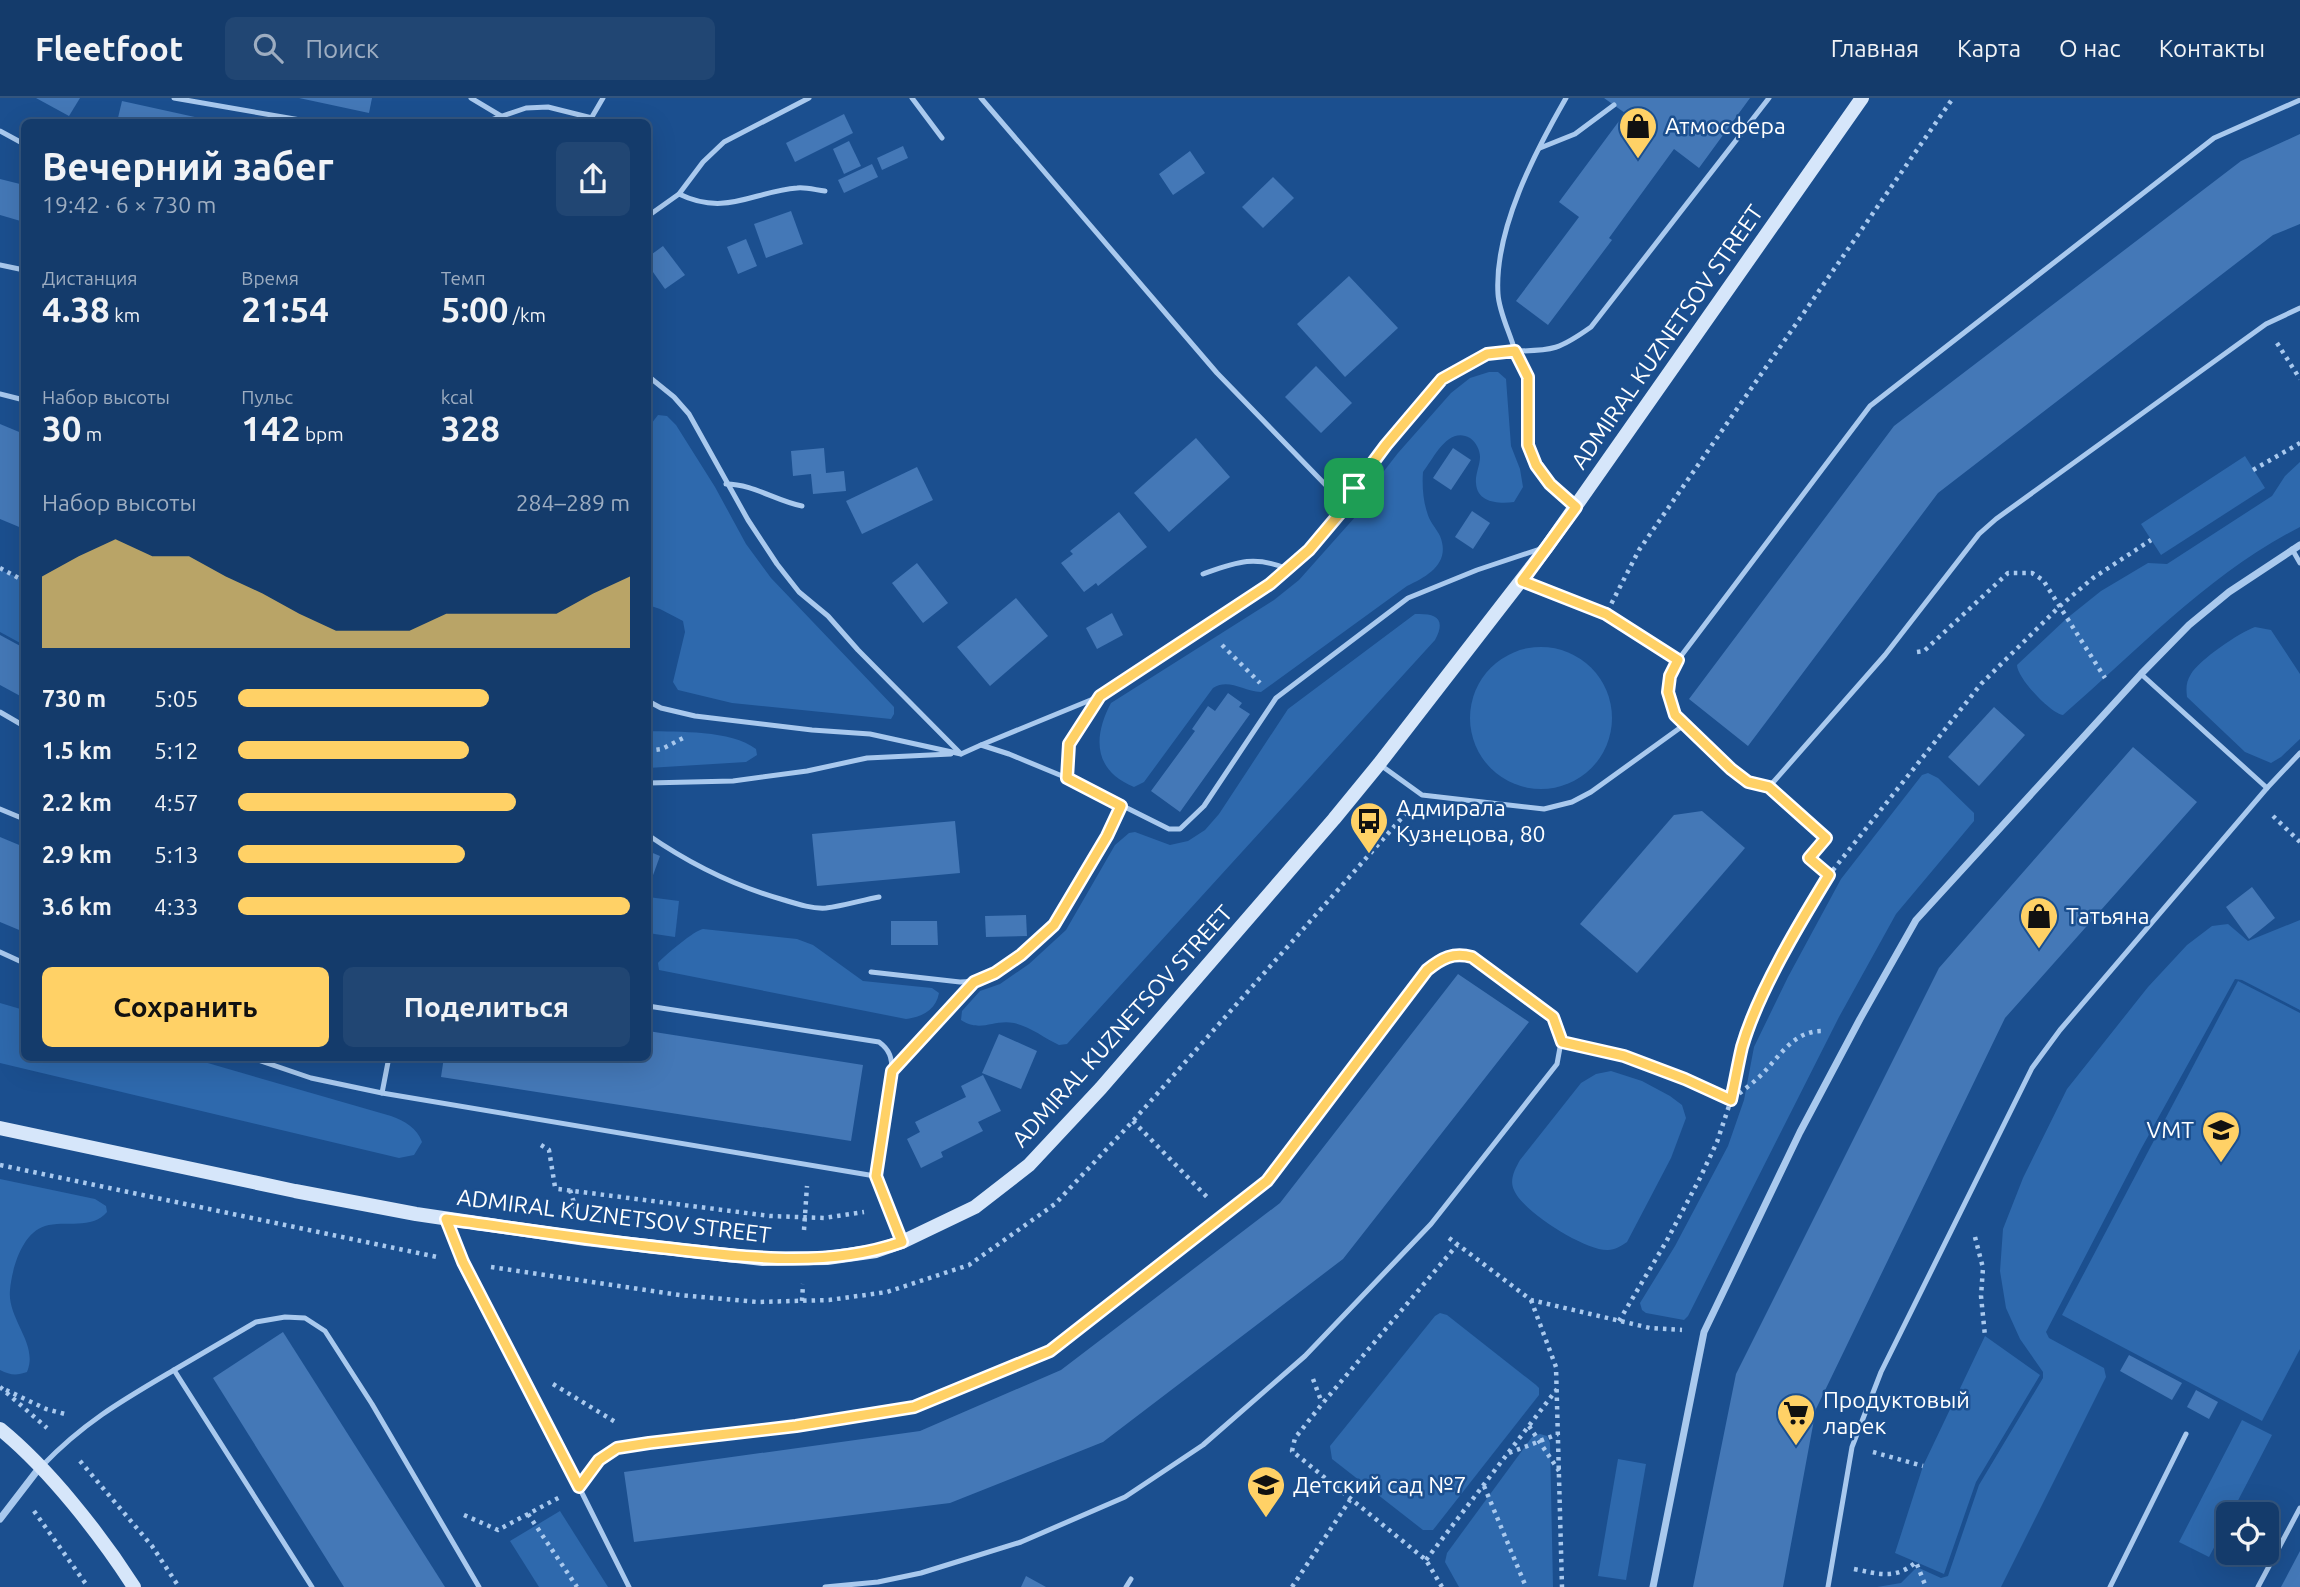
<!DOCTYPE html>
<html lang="ru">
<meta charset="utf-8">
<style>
:root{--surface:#143b6b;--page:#214673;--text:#f1f3f6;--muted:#9dadc1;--line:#33557e;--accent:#ffd166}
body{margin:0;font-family:Ubuntu,sans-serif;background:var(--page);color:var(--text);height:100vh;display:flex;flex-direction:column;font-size:26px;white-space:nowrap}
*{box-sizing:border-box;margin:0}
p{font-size:23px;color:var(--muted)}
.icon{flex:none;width:38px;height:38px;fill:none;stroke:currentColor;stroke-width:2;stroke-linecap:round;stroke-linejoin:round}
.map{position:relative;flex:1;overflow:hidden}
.panel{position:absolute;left:21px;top:21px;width:630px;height:942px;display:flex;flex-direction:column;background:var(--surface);border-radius:10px;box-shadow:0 7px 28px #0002,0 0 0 2px var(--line)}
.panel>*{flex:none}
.controls{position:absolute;left:2216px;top:1404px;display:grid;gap:14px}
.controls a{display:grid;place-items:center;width:63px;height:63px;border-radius:10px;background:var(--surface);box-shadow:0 7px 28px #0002,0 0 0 2px var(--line);font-size:35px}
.pin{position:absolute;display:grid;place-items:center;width:60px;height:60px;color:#fff;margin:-30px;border-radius:14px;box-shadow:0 4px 10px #0006}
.round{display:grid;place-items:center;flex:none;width:74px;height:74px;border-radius:10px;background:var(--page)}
.summary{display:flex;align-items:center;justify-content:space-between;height:119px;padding:0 21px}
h1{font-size:38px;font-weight:700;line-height:52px}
.stats{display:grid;grid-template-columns:repeat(3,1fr);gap:10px;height:119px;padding:7px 21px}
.stats div{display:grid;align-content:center}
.stats b{font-size:35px;font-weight:700}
.stats small{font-size:19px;font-weight:400}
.stats p{font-size:19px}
.chart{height:196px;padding:14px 21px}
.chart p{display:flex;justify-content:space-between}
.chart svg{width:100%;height:126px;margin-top:7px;fill:var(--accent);opacity:.7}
.primary-button{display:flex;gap:14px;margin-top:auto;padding:14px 21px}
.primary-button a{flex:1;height:80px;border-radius:10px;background:var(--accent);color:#111;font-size:28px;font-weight:700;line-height:80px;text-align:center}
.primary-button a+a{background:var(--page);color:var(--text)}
ul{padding:0 21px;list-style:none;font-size:23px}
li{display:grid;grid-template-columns:112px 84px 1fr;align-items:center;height:52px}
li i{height:18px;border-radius:9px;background:var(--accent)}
header{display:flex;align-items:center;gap:42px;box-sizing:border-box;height:98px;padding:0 35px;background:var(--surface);border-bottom:2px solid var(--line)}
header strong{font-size:33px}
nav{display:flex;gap:38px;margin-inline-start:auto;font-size:24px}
.search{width:490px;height:63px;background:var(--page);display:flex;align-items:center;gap:18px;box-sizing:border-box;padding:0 24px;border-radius:10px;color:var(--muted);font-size:26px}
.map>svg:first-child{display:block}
</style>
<header>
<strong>Fleetfoot</strong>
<div class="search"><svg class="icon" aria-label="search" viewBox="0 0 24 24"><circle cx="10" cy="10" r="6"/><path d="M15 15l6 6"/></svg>Поиск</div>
<nav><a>Главная</a><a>Карта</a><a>О нас</a><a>Контакты</a></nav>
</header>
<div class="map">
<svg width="2300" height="1489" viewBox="0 0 2300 1489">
<rect width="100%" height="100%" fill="#1b4f8f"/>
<g fill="#2e69ad">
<path d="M1489 274H1498L1506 281 1511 348 1520 371 1523 389 1514 404C1499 406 1477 405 1476 385 1475 377 1480 367 1480 359 1480 352 1476 344 1470 340 1448 328 1434 360 1423 374 1422 387 1423 402 1427 414 1429 423 1436 430 1440 438 1451 465 1428 478 1407 488L1261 594C1242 593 1229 580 1213 590L1144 684 1134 689C1093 672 1093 639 1111 605L1274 502 1299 482 1356 418 1366 396 1398 355 1451 295 1470 280Z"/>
<polygon points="658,317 667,318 676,327 715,389 746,446 771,480 894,609 894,616 891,621 732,605 678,592 673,584 685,534 683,523 660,511 648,507 648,330"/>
<polygon points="2245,358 2265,390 2161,457 2141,426"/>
<path d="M2300 364V429C2210 475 2139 551 2063 617 2051 616 2017 580 2017 567L2066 521 2101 493 2148 465 2167 466 2272 398 2285 378Z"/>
<polygon points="0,472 24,482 24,547 0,534"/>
<path d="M1415 516C1435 515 1447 520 1435 542L1067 946 1059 947C1044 940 1031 929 1014 925 993 921 981 935 961 922L962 913 980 893 1000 886 1029 866 1066 832 1115 747 1129 735 1135 734 1170 747 1188 743 1205 732 1219 716 1288 611Z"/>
<path d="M2255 529 2271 532 2300 576V641L2281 659 2271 665 2245 654 2187 599C2186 590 2186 584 2191 576 2199 562 2240 534 2255 529Z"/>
<circle cx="1541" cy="620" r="71"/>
<path d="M648 633C678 634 731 632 756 651L757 657 746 664 648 670Z"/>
<polygon points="1928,675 1938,680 1974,715 1974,723 1896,816 1839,919 1688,1218 1684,1222 1646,1215 1642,1212 1640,1205 1675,1148 1728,1048 1744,1002 1754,949 1788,879 1841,781 1922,677"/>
<polygon points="648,799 679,803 675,839 648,835"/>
<polygon points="2300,822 2300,912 2242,882 2235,881 2141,1051 2046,1234 2049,1240 2104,1270 2106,1279 2001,1489 1877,1489 1901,1485 1915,1471 1919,1470 1941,1480 1948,1478 1979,1387 2043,1280 2043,1274 2020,1241 2006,1210 2000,1173 2003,1131 2023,1080 2067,991 2148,889 2187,847 2212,828 2228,826 2248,843"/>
<path d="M703 831 797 841 813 847 863 883 932 890 939 895C936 912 922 919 906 921L659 872 658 865C665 857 695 832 703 831Z"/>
<polygon points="2238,883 2300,915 2300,1251 2262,1323 2062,1217"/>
<path d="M0 905 24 912V959H187L391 1018C405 1023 417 1030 422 1044L414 1057 399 1060 0 965Z"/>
<path d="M1611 973 1642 983 1670 998 1682 1007 1686 1020 1671 1060 1627 1144C1621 1148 1615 1152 1608 1152 1585 1153 1522 1113 1514 1092 1509 1082 1515 1071 1520 1062L1581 985 1596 976Z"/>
<path d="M0 1081 95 1101 106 1108 107 1114C92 1132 65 1122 45 1128 22 1135 12 1170 10 1192 7 1221 39 1246 27 1274 16 1278 10 1277 0 1272Z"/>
<polygon points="1440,1215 1447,1217 1536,1287 1539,1290 1539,1297 1433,1432 1423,1432 1332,1361 1330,1348 1435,1218"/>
<polygon points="1985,1238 2040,1277 1976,1384 1944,1476 1895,1455 1923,1368"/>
<polygon points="2242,1322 2272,1337 2231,1416 2228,1416 2228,1423 2209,1459 2179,1444"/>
<polygon points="1540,1336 1547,1338 1550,1345 1553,1489 1459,1489 1445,1464 1447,1455 1532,1339"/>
<polygon points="1618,1361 1646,1366 1626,1482 1598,1478"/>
<polygon points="560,1413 608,1489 539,1489 510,1443"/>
</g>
<g fill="#4478b7">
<polygon points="36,0 80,0 69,18"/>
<polygon points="299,0 372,0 369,15"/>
<polygon points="1604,0 1750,0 1699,70 1674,51 1609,140 1612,142 1548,227 1516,203 1579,119 1559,104 1625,15"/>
<polygon points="122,3 213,23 213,24 117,24"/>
<polygon points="844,16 853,35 795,64 786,45"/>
<polygon points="2300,36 2300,126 2273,137 1938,395 1748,648 1689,601 1894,328 2241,63"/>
<polygon points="849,43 861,68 844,76 833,51"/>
<polygon points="903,48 908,60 882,72 877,60"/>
<polygon points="1190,53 1205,75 1173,97 1159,76"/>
<polygon points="872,66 878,79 844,95 838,82"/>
<polygon points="1273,79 1294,100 1263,130 1242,109"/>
<polygon points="0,81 24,87 24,124 0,117"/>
<polygon points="791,113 803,146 766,160 754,126"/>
<polygon points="746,141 757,168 738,176 727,149"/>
<polygon points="663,148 685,177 665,191 648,167 648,159"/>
<polygon points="1349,178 1398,230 1345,279 1297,226"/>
<polygon points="1316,268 1352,305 1321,335 1285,299"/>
<polygon points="0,326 24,336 24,431 0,421"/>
<polygon points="1196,340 1230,379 1169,434 1134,395"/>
<polygon points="824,350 826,375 844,373 846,393 813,396 811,376 793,378 791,353"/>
<polygon points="1453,350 1471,362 1451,392 1433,380"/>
<polygon points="917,369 933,402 862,436 846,403"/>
<polygon points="1472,413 1490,425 1473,451 1455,439"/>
<polygon points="1119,414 1147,449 1098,488 1096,485 1084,494 1061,465 1073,456 1070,453"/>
<polygon points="917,465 948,505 923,525 892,485"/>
<polygon points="1016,500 1048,538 990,588 957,549"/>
<polygon points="1112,515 1123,537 1097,551 1086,530"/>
<polygon points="0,537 24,550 24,600 0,587"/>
<polygon points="1228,595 1242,605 1239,609 1250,616 1180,714 1151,693 1195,633 1192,631 1208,608 1215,613"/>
<polygon points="1994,609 2025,637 1979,688 1948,659"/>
<polygon points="2133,649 2197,704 2005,920 1816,1311 1783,1489 1693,1489 1736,1276 1939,870"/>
<polygon points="1702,713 1745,750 1637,875 1580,826 1674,717"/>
<polygon points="955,723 960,775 817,788 812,736"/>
<polygon points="0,739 24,749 24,834 0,824"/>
<polygon points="648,753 660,758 648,791"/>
<polygon points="2252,789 2275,820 2249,841 2226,809"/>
<polygon points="1026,817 1027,838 986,839 985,818"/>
<polygon points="891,823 937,823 938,847 891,847"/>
<polygon points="1458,876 1529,924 1343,1161 1103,1344 950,1405 634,1444 624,1374 920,1333 1061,1272 1280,1105"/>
<polygon points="648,933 863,967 851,1043 441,979 444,959 648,959"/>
<polygon points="999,936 1037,953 1021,991 982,975"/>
<polygon points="983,977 1001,1013 978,1024 983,1033 941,1054 943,1059 921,1070 907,1041 920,1034 915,1024 966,999 961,988"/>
<polygon points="283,1234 445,1489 344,1489 213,1280"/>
<polygon points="2129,1257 2182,1285 2172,1302 2120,1273"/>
<polygon points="2196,1292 2218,1304 2209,1321 2187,1309"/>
<polygon points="2300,1453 2300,1489 2281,1489"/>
<polygon points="1026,1478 1046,1489 1021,1489"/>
</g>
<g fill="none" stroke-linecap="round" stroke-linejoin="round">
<g stroke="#a9c9ee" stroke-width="4.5" stroke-dasharray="3.5 5" stroke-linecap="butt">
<polyline points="2277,245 2300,281"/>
<polyline points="2253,372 2300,345"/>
<polyline points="0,470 24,483"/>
<polyline points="1546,492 1606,516 1639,452 1953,0"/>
<polyline points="1606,516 1660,550"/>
<polyline points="1222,547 1260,585"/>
<polyline points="1917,554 1924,553 2008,475 2032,475 2043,482 2105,580"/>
<polyline points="648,653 662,651 685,639"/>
<polyline points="1785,704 1826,740 1809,760 1829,777"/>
<polyline points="2273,718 2300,744"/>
<path d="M1581 949 1624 958 1647 967 1731 1002C1740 995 1749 988 1757 981 1780 960 1792 931 1826 933"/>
<polyline points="911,953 952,907"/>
<polyline points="1133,1023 1207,1099 1208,1098"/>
<polyline points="541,1047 549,1052 555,1089 558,1091 770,1118 824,1120 864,1114"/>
<polyline points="0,1067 437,1159"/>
<polyline points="570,1092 576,1111"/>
<polyline points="804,1132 807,1088"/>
<polyline points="1975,1139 1983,1170 1981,1198 1985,1238"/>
<polyline points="1449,1140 1531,1202 1650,1230 1682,1232"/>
<polyline points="491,1169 680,1197 757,1204 829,1202 887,1194 969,1167 1055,1106 1133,1023 1407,714"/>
<polyline points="1531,1202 1556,1269 1562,1489"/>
<polyline points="802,1203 803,1186"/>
<polyline points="1619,1223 1666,1144 1700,1080 1717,1044 1731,1002 1743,948 1759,909 1775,873 1829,777 1981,586 2060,508 2093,480 2151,442"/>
<polyline points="1313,1281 1322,1305"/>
<polyline points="553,1286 617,1325"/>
<polyline points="0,1289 47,1330"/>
<polyline points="6,1292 46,1311 65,1316"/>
<polyline points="1529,1328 1559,1373"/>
<polyline points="1873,1354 1923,1368"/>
<polyline points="1509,1355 1558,1336"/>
<polyline points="80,1363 152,1448 179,1489"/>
<polyline points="1484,1388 1526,1489"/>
<polyline points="34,1413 88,1489"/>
<polyline points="528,1416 577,1489"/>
<polyline points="464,1417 498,1432 560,1399"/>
<polyline points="1426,1462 1557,1291"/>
<path d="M1854 1471C1879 1476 1895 1482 1916 1464L1926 1489"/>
<polyline points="1292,1489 1350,1402"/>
<polyline points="1442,1489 1426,1462 1292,1353 1295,1340 1322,1306 1457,1147"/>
</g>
<g stroke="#a9c9ee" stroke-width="5">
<polyline points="174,0 312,24"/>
<polyline points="471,0 501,18"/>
<polyline points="912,0 942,40"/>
<polyline points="981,0 1217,275 1346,408"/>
<path d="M1566 0C1535 54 1494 132 1498 196 1499 214 1510 235 1515 253 1553 253 1560 251 1591 229L1769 0"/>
<polyline points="485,24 526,10 548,9 592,20"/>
<polyline points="589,24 603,0"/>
<polyline points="0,33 24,46"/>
<polyline points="1540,50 1575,36 1614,7"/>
<path d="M679 96C726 119 754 93 797 90 806 89 816 92 825 93"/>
<polyline points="648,118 679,96 703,64 724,44 809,0"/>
<polyline points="0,167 24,172"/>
<polyline points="648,278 674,299 689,316 748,422 777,466 799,494 828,518 858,552 961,656 981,647 1009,656 1067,680 1169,731 1180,731 1204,708 1276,600 1408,500 1477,472 1540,451"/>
<polyline points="0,296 24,302"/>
<path d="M726 386C753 386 776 403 802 408"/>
<polyline points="2292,451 2300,465"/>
<path d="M1203 476C1237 464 1254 457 1288 471"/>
<polyline points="2141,576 2267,690"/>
<polyline points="648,603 661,610 695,618 812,632 870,636 961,656"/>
<polyline points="0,614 24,628"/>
<path d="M1684 627C1707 649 1735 686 1769 689L1885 557 1979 436 1996 421 2266 226 2300 210"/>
<polyline points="981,647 1098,599"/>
<path d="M1379 666 1422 697 1544 711 1572 704 1591 694 1684 627C1664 605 1666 586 1678 562L1870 308 2214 40 2300 2"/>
<polyline points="1067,680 1069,646 1100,598 1270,486 1309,452 1346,408 1355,390 1386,347 1442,281 1487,256 1515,253 1528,279 1528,347 1536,367 1551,386 1575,408"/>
<polyline points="648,685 733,683 807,673 867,660 951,656"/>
<polyline points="0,711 24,721"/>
<path d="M648 737C690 766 734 788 784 802 797 806 812 811 826 810 844 808 862 802 879 799"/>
<polyline points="0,854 24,865"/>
<path d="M871 874 960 884C992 883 1035 851 1054 826 1080 792 1102 746 1121 708"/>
<path d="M648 908 879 944C890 952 892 960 892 973L875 1078"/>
<polyline points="249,959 311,980 382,995 875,1078 901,1142"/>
<polyline points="382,995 389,959"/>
<polyline points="447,1122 463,1164 579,1389 629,1489"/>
<polyline points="174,1272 256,1224 285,1219 305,1220 325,1233 372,1306 479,1489"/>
<path d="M42 1368C84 1324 123 1302 174 1272L312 1489"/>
<path d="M579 1389 599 1362 617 1350 648 1345 796 1328 914 1309 1050 1253 1267 1083 1427 872C1442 860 1453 854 1472 859L1553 919 1561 944 1557 966 1431 1126 1305 1258 1203 1347 1125 1399 1021 1444 921 1475 878 1484 825 1489"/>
<polyline points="1126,1489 1131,1481"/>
<polyline points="1828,1489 1852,1349 1881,1274 2032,970 2060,932 2267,690 2300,655"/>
<polyline points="2110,1489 2186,1336"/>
<polyline points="2258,1489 2300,1410"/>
</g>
<g stroke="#a9c9ee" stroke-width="7">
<polyline points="0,1421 40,1369"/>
<polyline points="1653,1489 1704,1234 1800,1034 1860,921 1916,822 2141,576 2189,527 2229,494 2300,447"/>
</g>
<g stroke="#d6e6fa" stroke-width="14">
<polyline points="0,1030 295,1093 416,1116 586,1141 763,1161 827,1160 876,1153 902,1144 975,1109 1029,1067 1101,990 1334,721 1379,666 1547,449 1862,0"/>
<path d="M0 1331C49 1371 100 1436 134 1489"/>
</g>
</g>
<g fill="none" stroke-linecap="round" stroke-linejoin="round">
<defs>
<path id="route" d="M1515 253 1528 279V347L1536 367 1550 386 1576 409 1522 483 1606 516 1678 562 1670 578 1668 594 1675 617 1731 671 1748 684 1769 689 1826 740 1809 760 1829 777C1799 826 1758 894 1742 949 1738 966 1735 984 1731 1002L1685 981 1624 958 1562 944 1553 919 1472 859C1453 854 1442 860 1427 872L1267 1083 1050 1253 914 1309 796 1328 649 1345 617 1350 599 1362 579 1389 463 1164 446 1121C519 1131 591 1142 664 1150 744 1159 824 1171 902 1144L876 1078 892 973 974 884 995 875 1021 857 1054 827 1107 738 1121 708 1067 680 1069 646 1100 598 1270 486 1309 452 1346 408 1354 390 1386 347 1442 281 1487 256Z"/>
</defs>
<use href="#route" stroke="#fff" stroke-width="14"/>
<use href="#route" stroke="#ffd166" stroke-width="9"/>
</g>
<defs>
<symbol id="shop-pin" viewBox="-11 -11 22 30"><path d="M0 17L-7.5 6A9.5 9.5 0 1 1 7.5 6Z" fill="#ffd166" stroke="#1b4f8f"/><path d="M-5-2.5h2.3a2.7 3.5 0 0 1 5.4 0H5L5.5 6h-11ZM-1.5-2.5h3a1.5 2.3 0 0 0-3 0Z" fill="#111"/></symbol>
<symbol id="bus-pin" viewBox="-11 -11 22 30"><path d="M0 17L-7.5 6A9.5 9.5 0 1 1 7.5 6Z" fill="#ffd166" stroke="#1b4f8f"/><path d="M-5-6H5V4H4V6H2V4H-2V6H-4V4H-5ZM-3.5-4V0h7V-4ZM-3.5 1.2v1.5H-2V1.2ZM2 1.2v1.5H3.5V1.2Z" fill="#111"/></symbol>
<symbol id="university-pin" viewBox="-11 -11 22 30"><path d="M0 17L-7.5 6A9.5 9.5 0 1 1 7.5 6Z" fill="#ffd166" stroke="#1b4f8f"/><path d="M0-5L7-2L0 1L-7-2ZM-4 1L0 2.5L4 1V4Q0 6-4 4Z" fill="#111"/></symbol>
<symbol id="supermarket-pin" viewBox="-11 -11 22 30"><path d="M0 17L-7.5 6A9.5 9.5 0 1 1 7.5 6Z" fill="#ffd166" stroke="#1b4f8f"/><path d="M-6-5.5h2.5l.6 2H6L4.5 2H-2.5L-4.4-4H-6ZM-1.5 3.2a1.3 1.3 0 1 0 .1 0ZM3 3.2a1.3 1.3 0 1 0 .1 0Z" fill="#111"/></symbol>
<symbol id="school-pin" viewBox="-11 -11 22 30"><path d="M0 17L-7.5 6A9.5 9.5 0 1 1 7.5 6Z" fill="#ffd166" stroke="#1b4f8f"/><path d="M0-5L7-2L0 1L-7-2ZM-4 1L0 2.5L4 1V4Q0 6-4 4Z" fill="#111"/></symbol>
</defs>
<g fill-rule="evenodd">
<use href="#shop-pin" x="1616" y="6" width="44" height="60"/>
<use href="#bus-pin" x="1347" y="701" width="44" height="60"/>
<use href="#shop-pin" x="2017" y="796" width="44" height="60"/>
<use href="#university-pin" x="2199" y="1010" width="44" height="60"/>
<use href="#supermarket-pin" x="1774" y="1293" width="44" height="60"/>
<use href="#school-pin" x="1244" y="1365" width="44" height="60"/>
</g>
<g text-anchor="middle" stroke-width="5" stroke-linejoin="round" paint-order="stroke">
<g font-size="23" fill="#fff" stroke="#1b4f8f" text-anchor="start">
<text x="1665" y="36">Атмосфера</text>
<text x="1396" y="718">Адмирала<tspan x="1396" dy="26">Кузнецова, 80</tspan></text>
<text x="2066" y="826">Татьяна</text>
<text x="2194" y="1040" text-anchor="end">VMT</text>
<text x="1823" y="1310">Продуктовый<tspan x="1823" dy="26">ларек</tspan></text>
<text x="1293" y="1395">Детский сад №7</text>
</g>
<g font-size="23" fill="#fff" stroke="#1b4f8f">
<text transform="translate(1667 239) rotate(-55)" y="8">ADMIRAL KUZNETSOV STREET</text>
<text transform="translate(1122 928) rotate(-48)" y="8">ADMIRAL KUZNETSOV STREET</text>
<text transform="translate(614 1118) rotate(7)" y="8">ADMIRAL KUZNETSOV STREET</text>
</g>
</g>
</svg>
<div class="controls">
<a><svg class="icon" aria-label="locate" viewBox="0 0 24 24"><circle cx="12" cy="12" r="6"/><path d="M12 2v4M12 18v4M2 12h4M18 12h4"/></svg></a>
</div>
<div class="pin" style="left:1354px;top:390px;background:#1e9e55"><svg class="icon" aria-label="arrive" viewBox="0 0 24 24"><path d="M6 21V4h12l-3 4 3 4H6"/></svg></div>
<section class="panel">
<div class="summary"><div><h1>Вечерний забег</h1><p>19:42 · 6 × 730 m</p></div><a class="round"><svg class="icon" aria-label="share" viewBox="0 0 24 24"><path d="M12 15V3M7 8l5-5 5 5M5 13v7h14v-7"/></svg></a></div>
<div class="stats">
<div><p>Дистанция</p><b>4.38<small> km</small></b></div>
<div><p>Время</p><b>21:54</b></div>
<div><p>Темп</p><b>5:00<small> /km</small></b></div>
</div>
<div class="stats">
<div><p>Набор высоты</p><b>30<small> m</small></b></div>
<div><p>Пульс</p><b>142<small> bpm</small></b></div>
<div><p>kcal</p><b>328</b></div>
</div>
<div class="chart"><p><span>Набор высоты</span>284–289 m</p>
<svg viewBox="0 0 160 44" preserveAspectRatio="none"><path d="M0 44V19L10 12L20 6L30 12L40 12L50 19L60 25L70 32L80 38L90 38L100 38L110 32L120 32L130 32L140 32L150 25L160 19V44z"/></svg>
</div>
<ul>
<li><b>730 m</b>5:05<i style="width:64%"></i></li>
<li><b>1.5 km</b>5:12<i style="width:59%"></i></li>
<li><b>2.2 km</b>4:57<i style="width:71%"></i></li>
<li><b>2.9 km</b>5:13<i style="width:58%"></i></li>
<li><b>3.6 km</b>4:33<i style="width:100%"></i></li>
</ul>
<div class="primary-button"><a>Сохранить</a><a>Поделиться</a></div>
</section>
</div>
